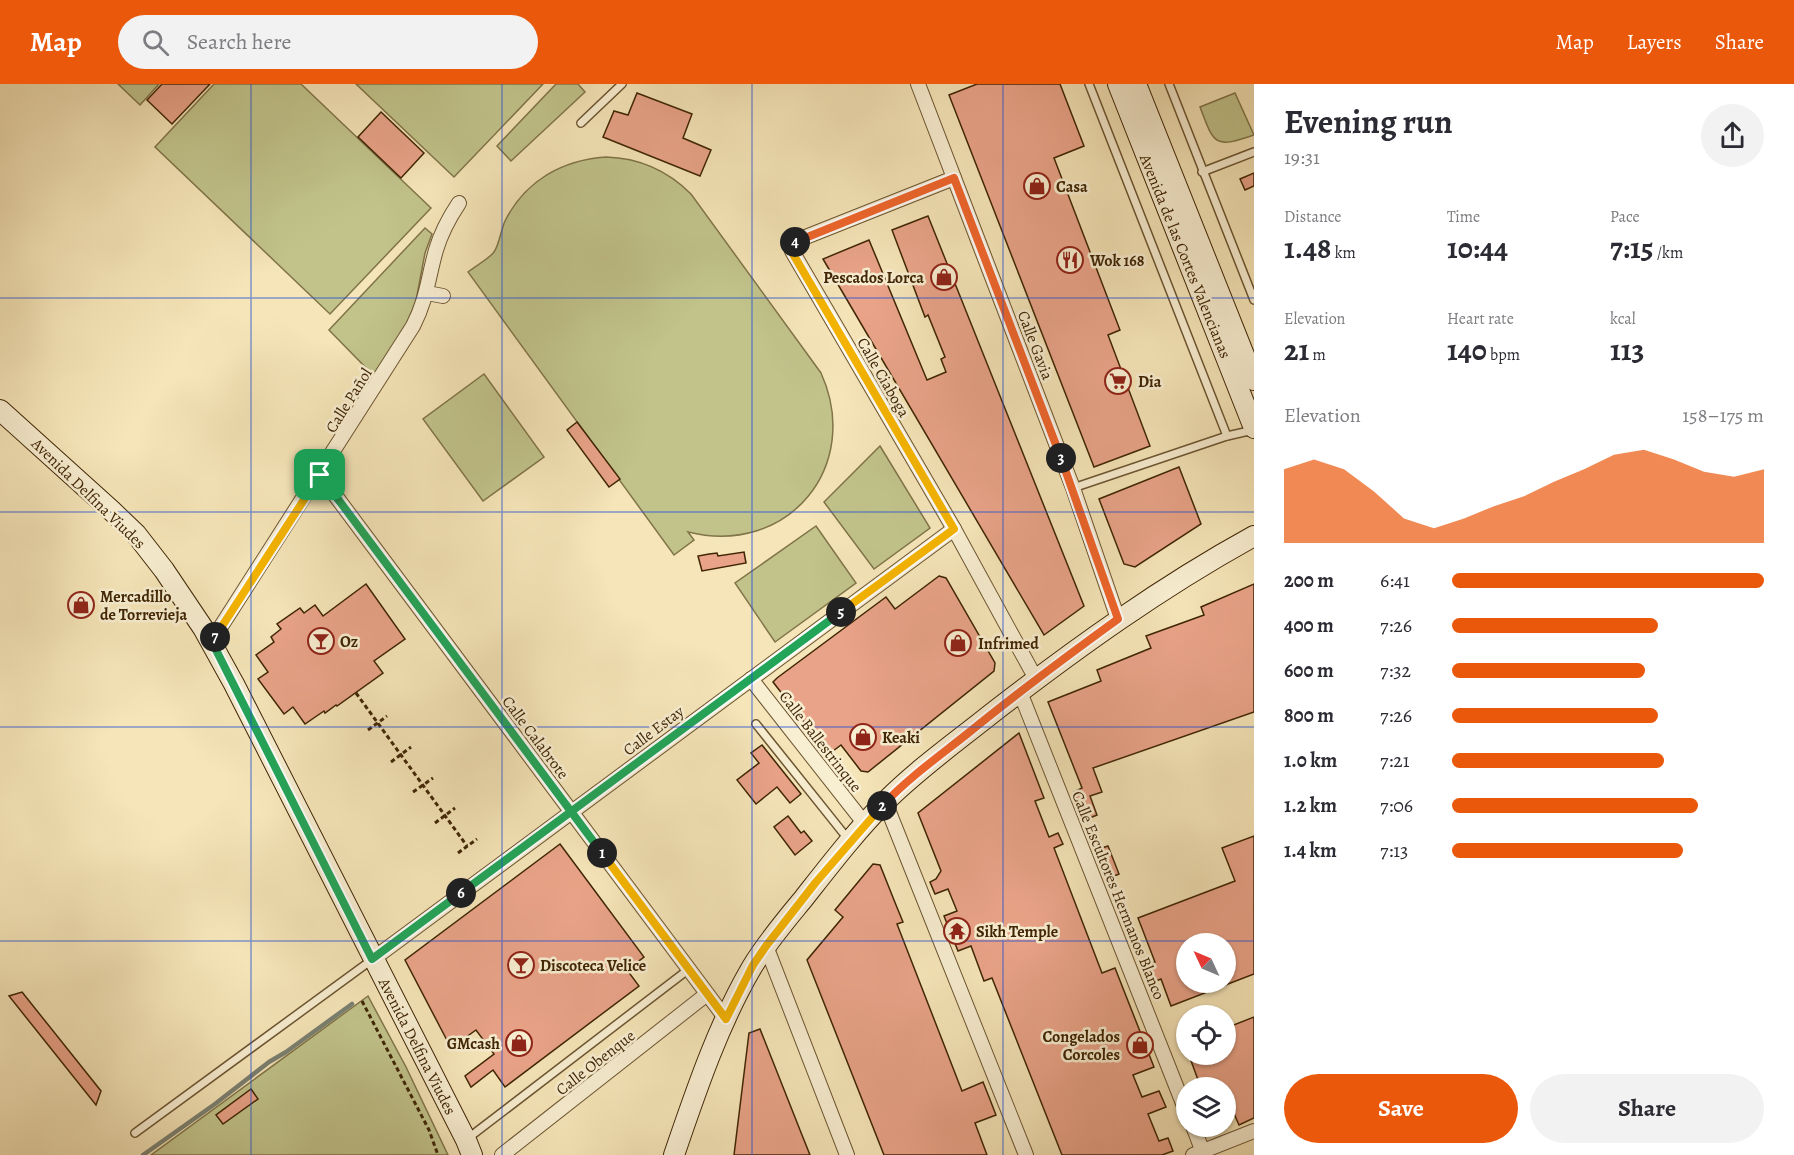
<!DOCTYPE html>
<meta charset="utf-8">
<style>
:root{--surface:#fff;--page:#f2f2f3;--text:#2b2b33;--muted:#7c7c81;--accent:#ea580c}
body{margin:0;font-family:Alegreya,serif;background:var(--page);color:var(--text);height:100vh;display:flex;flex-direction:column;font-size:22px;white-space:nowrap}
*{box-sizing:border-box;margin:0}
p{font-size:20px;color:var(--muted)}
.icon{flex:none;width:33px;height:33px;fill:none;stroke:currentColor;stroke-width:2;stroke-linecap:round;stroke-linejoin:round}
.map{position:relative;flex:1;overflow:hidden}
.panel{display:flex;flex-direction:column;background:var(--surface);width:540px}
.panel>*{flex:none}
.needle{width:39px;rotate:314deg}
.buttons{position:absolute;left:1176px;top:849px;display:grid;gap:12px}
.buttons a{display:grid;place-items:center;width:60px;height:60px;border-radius:50%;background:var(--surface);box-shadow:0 2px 4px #0004;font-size:30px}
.pin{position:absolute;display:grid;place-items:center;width:51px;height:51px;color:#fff;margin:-26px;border-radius:12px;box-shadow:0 3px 9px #0006}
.km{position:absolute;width:30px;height:30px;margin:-15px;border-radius:50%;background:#222;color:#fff;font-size:16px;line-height:30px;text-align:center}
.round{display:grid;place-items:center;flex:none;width:63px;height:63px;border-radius:32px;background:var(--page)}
.overview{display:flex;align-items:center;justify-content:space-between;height:102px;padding:0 30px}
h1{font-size:33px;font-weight:700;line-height:45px}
.metrics{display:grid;grid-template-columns:repeat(3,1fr);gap:9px;height:102px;padding:6px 30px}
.metrics div{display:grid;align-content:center}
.metrics b{font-size:30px;font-weight:700}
.metrics small{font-size:16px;font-weight:400}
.metrics p{font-size:16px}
.chart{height:168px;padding:12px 30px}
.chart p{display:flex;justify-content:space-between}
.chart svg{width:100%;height:108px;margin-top:6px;fill:var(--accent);opacity:.7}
.primary-button{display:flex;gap:12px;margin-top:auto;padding:12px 30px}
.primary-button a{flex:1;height:69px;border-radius:36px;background:var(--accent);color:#fff;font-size:24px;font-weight:700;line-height:69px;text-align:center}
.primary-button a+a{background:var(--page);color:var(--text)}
ul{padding:0 30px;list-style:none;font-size:20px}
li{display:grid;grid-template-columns:96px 72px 1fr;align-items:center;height:45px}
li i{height:15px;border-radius:8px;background:var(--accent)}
header{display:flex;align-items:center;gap:36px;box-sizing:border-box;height:84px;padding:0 30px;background:var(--accent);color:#fff}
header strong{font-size:28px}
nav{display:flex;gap:33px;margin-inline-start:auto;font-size:21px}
.search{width:420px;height:54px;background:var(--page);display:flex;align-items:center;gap:15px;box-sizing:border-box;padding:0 21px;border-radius:33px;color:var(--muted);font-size:22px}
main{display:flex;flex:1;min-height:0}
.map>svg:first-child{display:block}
</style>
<header>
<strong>Map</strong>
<div class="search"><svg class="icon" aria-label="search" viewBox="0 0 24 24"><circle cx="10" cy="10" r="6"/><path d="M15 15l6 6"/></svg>Search here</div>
<nav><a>Map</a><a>Layers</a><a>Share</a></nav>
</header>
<main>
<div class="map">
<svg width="1254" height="1071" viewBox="0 0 1254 1071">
<rect width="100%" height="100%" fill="#f5e5b8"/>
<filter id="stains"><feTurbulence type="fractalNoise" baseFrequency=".00333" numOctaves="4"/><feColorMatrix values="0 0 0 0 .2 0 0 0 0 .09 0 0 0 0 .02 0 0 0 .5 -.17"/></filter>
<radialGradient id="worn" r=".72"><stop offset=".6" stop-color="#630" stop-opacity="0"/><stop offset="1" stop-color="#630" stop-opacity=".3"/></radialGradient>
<g fill="#c1c38b" stroke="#807448" stroke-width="1.5">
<polygon points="118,0 159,0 140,21"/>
<polygon points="214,0 301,0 431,124 330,230 155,63"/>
<polygon points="356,0 543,0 454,93"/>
<polygon points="556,0 578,0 585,8 511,77 497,62"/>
<path d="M1235 9 1254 51C1214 65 1214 60 1200 23Z"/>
<path d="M606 73C640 74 667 86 691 110L821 289C863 382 788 473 688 448L694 456 674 471 468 188C474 183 490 174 494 168 499 161 501 146 505 137 525 97 562 76 606 73Z"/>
<polygon points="425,144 432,150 425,169 415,222 409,236 374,292 329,246"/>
<polygon points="484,290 544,373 483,417 423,335"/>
<polygon points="880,362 930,444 874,485 824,418"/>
<polygon points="816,442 856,499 775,558 735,499"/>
<polygon points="368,912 406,983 448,1071 151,1071"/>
</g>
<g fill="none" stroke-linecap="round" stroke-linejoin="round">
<polyline stroke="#7a8071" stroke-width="4.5" points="143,1071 215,1020 269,978 286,968 352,920"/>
</g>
<g fill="#e9a388" stroke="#3f2504" stroke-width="1.5" fill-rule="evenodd">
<polygon points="162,0 210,0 172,40 147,16"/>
<polygon points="977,0 1060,0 1084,62 1054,74 1120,246 1108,251 1150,362 1094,383 949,11"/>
<polygon points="637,9 692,30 683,54 711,66 700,92 603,53 614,27 628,31"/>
<polygon points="381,28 424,69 401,94 358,53"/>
<polygon points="1254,89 1254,102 1245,106 1240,95"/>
<polygon points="928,132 1084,522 1044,551 823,175 869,156 927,296 946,288 941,275 945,273 928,231 925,233 892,146"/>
<polygon points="577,338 620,395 609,403 567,346"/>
<polygon points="1179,383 1201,440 1135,483 1124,480 1099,415"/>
<polygon points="744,468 746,479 702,487 698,472 709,470 717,469 718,472"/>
<polygon points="939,492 946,494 995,579 994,587 868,688 861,687 841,661 829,670 773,598 777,594 886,513 895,525"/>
<polygon points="366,500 405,555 374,577 383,589 337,622 336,621 325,629 324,627 305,640 293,623 284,630 258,595 268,588 256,571 274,558 271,553 281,545 277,540 300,524 304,529 315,521 323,532"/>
<polygon points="1254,500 1254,628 1093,684 1102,708 1090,712 1097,731 1085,736 1074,708 1082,704 1048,618 1101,597 1097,586 1151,564 1146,552 1204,531 1201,523"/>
<polygon points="1019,649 1044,714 1035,717 1049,753 1058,749 1063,760 1054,764 1102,889 1115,884 1154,983 1133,991 1142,1013 1159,1007 1166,1023 1148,1030 1159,1057 1168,1054 1173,1067 1162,1071 1062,1071 992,894 984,897 971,862 958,867 944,832 957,827 948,805 935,810 930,798 936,795 941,787 918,729"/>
<polygon points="762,661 801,710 790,719 777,703 756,720 737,696 759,679 751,669"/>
<polygon points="788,732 801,749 804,747 812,757 795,771 774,743"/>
<path d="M1254 752V890L1171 922 1161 895 1148 900 1142 883 1155 878 1138 834 1235 797 1222 764ZM1186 860H1226V898H1186Z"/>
<polygon points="560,760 644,873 627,886 639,902 505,1003 493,986 471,1003 465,992 494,970 476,946 451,964 405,876"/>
<polygon points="1108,762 1119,790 1107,795 1096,766"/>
<polygon points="873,780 880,781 896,821 903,838 897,840 962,1007 983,998 989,1013 996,1031 975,1039 987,1071 884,1071 807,876 843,833 835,826"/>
<polygon points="22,908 101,1007 96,1021 9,912"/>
<polygon points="1254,933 1254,1034 1239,1041 1232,1025 1226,1028 1226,1004 1201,1004 1190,974 1199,970 1226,970 1226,944"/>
<polygon points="760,945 800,1046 810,1071 734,1071 749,949"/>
<polygon points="251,1005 258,1015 223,1040 216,1031"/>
</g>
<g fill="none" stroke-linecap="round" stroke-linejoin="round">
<defs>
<g id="lane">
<polyline points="1089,0 1227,352 1254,346"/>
<polyline points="1169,0 1254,216"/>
<polyline points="581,39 622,0"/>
<polyline points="1202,88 1254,68"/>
<polyline points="1073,404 1227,352"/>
<polyline points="756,640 848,755"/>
<polyline points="135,1049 373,875"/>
<polyline points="467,1055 689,885"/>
</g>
<g id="street">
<polyline points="918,0 1073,404 1118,535"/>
<polyline points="954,94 798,156 793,159 792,167 954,445 1036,595"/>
<polyline points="427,209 443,212"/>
<polyline points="320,391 726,935"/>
<path d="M211 558 413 242C427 215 428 194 436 166 441 149 449 134 459 119"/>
<polyline points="751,595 865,740"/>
<polyline points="1020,608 1186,1027"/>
<polyline points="885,718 1026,1071"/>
<polyline points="766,862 847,1071"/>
<polyline points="373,875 954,445"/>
<polyline points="1193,1042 1204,1071"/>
<polyline points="502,1071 707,910"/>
<polyline points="1193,1071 1254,1047"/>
</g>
<g id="secondary">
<polyline points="1118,0 1254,344"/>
<polyline points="1136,0 1254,296"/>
<polyline points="0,326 112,427 136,450 164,486 203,544 234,600 466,1056 472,1071"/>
<path d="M674 1071C696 1007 718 941 752 883 767 858 786 836 804 814 830 781 856 747 886 717 918 685 956 658 991 630 1075 565 1161 503 1254 452"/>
</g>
</defs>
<use href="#lane" stroke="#6c5531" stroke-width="10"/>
<use href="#street" stroke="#6c5531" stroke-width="16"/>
<use href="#secondary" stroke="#3f2504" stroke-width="22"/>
<g stroke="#3f2504" stroke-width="3" stroke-dasharray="4.5 3" stroke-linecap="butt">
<polyline points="356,609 467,762"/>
<polyline points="368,646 387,632"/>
<polyline points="391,678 411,663"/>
<polyline points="413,708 433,694"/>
<polyline points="435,739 455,724"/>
<polyline points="458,769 477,755"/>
<polyline points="362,917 429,1046 438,1071"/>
</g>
<use href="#lane" stroke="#f8eed1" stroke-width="7"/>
<use href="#street" stroke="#f8eed1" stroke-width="14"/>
<use href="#secondary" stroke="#f8eed1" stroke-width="20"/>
</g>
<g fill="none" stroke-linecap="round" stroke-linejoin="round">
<defs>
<polyline id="split-1" points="320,391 602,769"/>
<polyline id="split-2" points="602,769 726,935 753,881 766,862 816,798 882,722"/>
<path id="split-3" d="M882 722C907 695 938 673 967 650 1016 610 1067 572 1118 535L1061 374"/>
<polyline id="split-4" points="795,158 954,94 1061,374"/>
<polyline id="split-5" points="795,158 792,162 793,170 954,445 841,528"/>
<polyline id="split-6" points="461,809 841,528"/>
<polyline id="split-7" points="215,553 212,558 372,875 461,809"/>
<polyline id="split-8" points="215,553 320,391"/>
</defs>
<use href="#split-1" stroke="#fff" stroke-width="12"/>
<use href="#split-2" stroke="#fff" stroke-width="12"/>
<use href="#split-3" stroke="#fff" stroke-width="12"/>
<use href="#split-4" stroke="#fff" stroke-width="12"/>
<use href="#split-5" stroke="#fff" stroke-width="12"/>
<use href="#split-6" stroke="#fff" stroke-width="12"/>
<use href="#split-7" stroke="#fff" stroke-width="12"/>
<use href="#split-8" stroke="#fff" stroke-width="12"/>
<use href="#split-1" stroke="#22a559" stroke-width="8"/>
<use href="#split-2" stroke="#f5b400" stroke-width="8"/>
<use href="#split-3" stroke="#f0652b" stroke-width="8"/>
<use href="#split-4" stroke="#f0652b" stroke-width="8"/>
<use href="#split-5" stroke="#f5b400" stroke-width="8"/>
<use href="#split-6" stroke="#22a559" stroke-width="8"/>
<use href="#split-7" stroke="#22a559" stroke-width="8"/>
<use href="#split-8" stroke="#f5b400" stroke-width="8"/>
</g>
<path fill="none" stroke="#1d4ed8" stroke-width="1.5" stroke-opacity="0.55" d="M251 0V1071M502 0V1071M752 0V1071M1003 0V1071M0 214H1254M0 428H1254M0 643H1254M0 857H1254"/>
<defs>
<symbol id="shop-ring" viewBox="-11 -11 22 22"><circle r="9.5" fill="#f8eed1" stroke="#8f2418" stroke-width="1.5"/><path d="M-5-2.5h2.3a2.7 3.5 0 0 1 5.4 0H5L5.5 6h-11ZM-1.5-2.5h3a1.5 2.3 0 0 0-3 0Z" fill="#8f2418"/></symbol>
<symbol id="restaurant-ring" viewBox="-11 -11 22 22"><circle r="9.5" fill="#f8eed1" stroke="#8f2418" stroke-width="1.5"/><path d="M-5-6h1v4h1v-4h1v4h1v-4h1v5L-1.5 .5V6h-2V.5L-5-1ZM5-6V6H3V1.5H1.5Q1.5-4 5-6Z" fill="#8f2418"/></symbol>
<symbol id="supermarket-ring" viewBox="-11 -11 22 22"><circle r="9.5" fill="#f8eed1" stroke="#8f2418" stroke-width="1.5"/><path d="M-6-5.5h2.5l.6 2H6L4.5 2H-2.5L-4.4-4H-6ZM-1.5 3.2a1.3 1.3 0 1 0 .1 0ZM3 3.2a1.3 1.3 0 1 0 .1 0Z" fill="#8f2418"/></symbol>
<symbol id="bar-ring" viewBox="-11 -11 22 22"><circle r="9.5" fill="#f8eed1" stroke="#8f2418" stroke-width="1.5"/><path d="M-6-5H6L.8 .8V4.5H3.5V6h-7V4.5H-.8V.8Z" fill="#8f2418"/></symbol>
<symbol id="temple-ring" viewBox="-11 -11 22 22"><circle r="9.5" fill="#f8eed1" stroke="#8f2418" stroke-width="1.5"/><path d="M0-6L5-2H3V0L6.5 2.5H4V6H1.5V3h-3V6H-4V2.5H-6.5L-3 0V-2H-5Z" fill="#8f2418"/></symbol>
</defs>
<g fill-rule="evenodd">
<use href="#shop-ring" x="1022" y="87" width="30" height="30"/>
<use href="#restaurant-ring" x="1055" y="161" width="30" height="30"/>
<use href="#shop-ring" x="929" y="178" width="30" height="30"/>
<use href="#supermarket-ring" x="1103" y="282" width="30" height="30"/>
<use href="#shop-ring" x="66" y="506" width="30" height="30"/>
<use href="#bar-ring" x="306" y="542" width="30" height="30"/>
<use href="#shop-ring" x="943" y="544" width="30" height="30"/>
<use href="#shop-ring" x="848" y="638" width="30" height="30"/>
<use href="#temple-ring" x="942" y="832" width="30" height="30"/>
<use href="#bar-ring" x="506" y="866" width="30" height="30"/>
<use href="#shop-ring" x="504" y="944" width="30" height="30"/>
<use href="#shop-ring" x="1125" y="946" width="30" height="30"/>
</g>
<g text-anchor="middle" stroke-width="5" stroke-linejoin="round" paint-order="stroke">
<g font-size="16" font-weight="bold" fill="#3f2504" stroke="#f8eed1" text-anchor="start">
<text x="1056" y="108">Casa</text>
<text x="1090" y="182">Wok 168</text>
<text x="924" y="199" text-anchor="end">Pescados Lorca</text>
<text x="1138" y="303">Dia</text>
<text x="100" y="518">Mercadillo<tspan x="100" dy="18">de Torrevieja</tspan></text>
<text x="340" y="563">Oz</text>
<text x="978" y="565">Infrimed</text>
<text x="882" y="659">Keaki</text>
<text x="976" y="853">Sikh Temple</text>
<text x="540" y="887">Discoteca Velice</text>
<text x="1120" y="958" text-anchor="end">Congelados<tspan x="1120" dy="18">Corcoles</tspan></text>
<text x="500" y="965" text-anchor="end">GMcash</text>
</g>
<g font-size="16" fill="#3f2504" stroke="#f8eed1">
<text transform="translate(1186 172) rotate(68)" y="6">Avenida de las Cortes Valencianas</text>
<text transform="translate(1036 261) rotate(69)" y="6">Calle Gavia</text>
<text transform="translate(884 293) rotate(60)" y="6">Calle Ciaboga</text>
<text transform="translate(348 316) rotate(-58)" y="6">Calle Pañol</text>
<text transform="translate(89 409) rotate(44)" y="6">Avenida Delfina Viudes</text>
<text transform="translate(653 646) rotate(-37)" y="6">Calle Estay</text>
<text transform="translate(536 653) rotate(53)" y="6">Calle Calabrote</text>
<text transform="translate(821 657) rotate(52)" y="6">Calle Ballestrinque</text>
<text transform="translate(1119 811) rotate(68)" y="6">Calle Escultores Hermanos Blanco</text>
<text transform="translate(418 962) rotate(63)" y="6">Avenida Delfina Viudes</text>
<text transform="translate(595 978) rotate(-38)" y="6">Calle Obenque</text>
</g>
</g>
<rect width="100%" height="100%" filter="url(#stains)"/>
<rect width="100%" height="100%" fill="url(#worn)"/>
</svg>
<div class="buttons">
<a><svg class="needle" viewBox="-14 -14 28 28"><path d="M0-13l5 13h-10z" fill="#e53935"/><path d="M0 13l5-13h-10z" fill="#7c7c81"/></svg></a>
<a><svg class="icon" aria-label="locate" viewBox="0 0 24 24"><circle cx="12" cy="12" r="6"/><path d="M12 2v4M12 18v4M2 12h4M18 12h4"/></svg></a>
<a><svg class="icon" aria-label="layers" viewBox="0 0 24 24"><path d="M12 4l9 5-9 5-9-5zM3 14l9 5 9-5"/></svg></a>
</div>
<div class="pin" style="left:320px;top:391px;background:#1e9e55"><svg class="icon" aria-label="arrive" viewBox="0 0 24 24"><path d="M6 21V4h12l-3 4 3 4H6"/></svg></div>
<b class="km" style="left:602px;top:769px">1</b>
<b class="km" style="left:882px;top:722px">2</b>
<b class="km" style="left:1061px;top:374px">3</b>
<b class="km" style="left:795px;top:158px">4</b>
<b class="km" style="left:841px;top:528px">5</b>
<b class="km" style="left:461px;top:809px">6</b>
<b class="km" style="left:215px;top:553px">7</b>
</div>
<section class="panel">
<div class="overview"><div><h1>Evening run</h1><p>19:31</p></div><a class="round"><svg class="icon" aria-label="share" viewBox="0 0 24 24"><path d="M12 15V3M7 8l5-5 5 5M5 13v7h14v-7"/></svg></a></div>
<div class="metrics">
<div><p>Distance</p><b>1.48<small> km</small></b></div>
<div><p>Time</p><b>10:44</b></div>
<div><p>Pace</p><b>7:15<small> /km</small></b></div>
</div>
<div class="metrics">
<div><p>Elevation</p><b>21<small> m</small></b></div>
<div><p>Heart rate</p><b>140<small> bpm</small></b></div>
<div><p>kcal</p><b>113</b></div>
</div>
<div class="chart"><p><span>Elevation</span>158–175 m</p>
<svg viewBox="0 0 160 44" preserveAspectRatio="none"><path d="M0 44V14L10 10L20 14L30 23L40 34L50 38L60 34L70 29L80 25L90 19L100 14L110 8L120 6L130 10L140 15L150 17L160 14V44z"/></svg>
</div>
<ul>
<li><b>200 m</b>6:41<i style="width:100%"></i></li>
<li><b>400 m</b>7:26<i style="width:66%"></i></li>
<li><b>600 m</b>7:32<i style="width:62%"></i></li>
<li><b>800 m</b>7:26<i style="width:66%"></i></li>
<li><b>1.0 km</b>7:21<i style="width:68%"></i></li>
<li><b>1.2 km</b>7:06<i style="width:79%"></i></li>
<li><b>1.4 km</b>7:13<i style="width:74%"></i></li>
</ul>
<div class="primary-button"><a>Save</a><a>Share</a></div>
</section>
</main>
